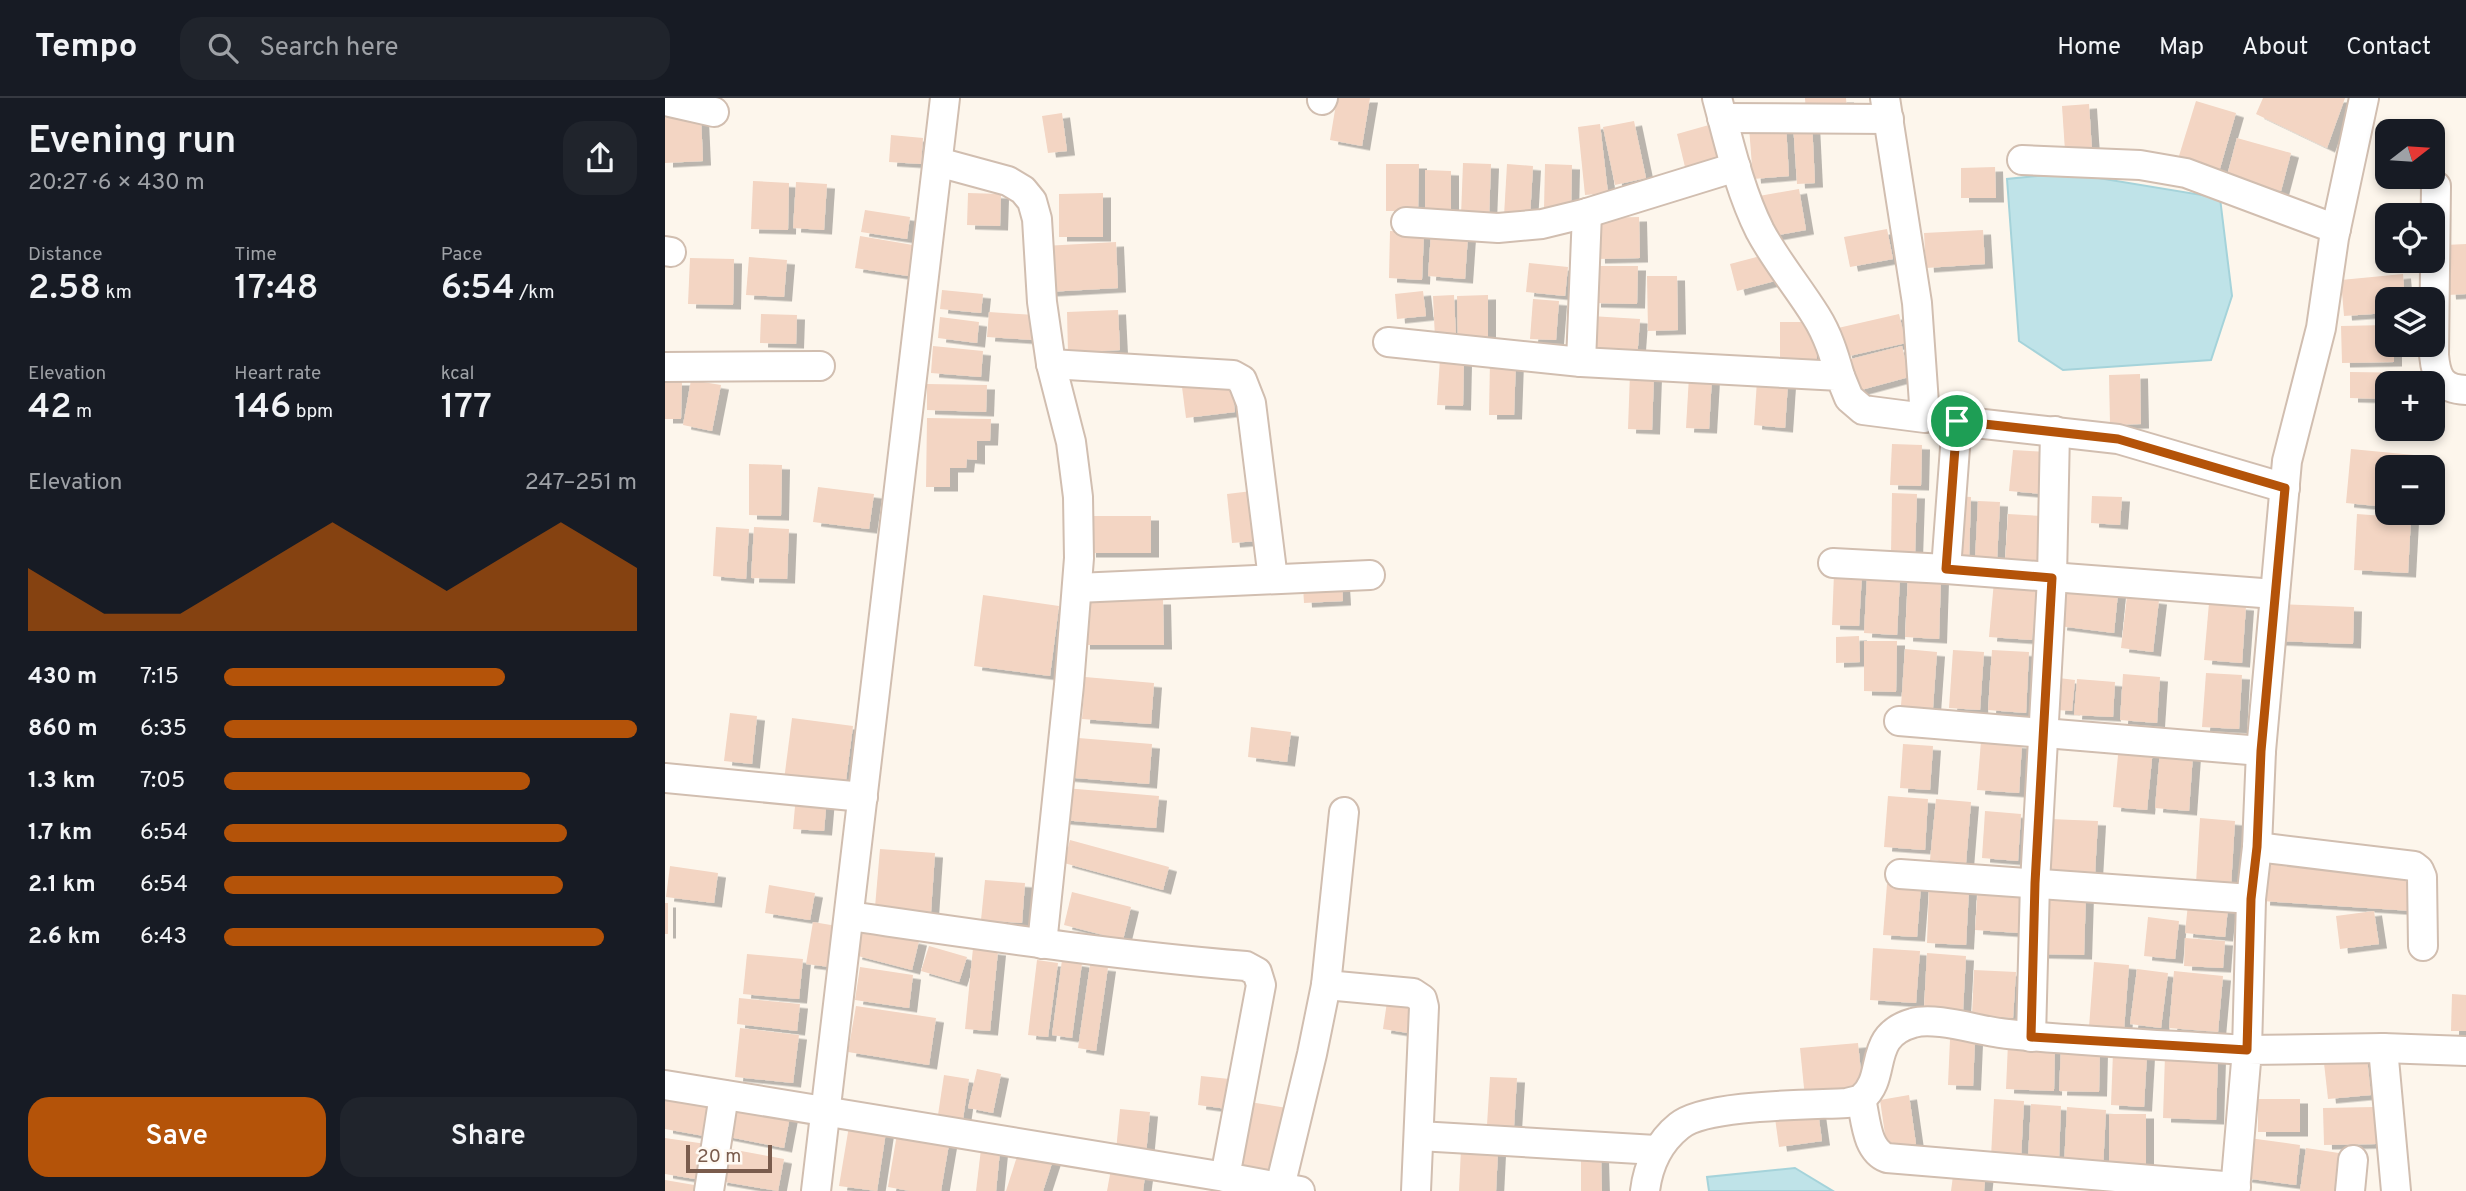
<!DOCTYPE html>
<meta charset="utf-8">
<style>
:root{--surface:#171b24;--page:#20242c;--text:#f1f3f6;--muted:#9ea1a6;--line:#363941;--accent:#b45309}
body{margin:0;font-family:Overpass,sans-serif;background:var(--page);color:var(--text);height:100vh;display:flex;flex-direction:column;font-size:26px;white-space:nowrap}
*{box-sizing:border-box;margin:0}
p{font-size:23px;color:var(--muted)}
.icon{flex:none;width:38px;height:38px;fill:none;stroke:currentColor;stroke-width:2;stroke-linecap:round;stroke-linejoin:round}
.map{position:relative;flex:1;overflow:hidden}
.details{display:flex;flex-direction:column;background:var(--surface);width:665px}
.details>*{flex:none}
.needle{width:46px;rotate:73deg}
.fabs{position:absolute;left:1710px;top:21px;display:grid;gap:14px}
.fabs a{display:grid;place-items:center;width:70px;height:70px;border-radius:14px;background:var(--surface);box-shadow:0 4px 10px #0003;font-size:35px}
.scale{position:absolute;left:21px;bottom:18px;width:86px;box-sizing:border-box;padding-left:7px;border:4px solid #7a5c4d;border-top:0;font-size:19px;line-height:24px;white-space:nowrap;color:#7a5c4d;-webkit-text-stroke:5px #fffaf3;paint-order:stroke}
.pin{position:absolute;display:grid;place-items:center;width:60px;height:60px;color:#fff;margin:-30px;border:4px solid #fff;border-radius:50%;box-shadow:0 2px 7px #0007}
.round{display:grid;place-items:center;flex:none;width:74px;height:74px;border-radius:21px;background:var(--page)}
.overview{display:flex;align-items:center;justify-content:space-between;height:119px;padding:0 28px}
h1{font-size:38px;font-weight:600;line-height:52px}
.stats{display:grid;grid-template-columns:repeat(3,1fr);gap:10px;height:119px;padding:7px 28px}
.stats div{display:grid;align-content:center}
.stats b{font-size:35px;font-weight:600}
.stats small{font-size:19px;font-weight:400}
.stats p{font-size:19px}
.chart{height:196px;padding:14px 28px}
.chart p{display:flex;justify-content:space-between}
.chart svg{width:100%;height:126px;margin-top:7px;fill:var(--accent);opacity:.7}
.cta{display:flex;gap:14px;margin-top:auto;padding:14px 28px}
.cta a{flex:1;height:80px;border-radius:21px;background:var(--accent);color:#fff;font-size:28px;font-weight:600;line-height:80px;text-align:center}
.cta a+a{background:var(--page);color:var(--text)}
ul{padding:0 28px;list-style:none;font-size:23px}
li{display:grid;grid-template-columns:112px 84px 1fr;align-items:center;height:52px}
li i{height:18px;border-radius:9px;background:var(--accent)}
header{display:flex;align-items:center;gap:42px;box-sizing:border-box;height:98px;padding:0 35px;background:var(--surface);border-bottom:2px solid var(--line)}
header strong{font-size:33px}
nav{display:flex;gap:38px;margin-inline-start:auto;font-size:24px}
.search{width:490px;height:63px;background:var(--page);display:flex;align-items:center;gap:18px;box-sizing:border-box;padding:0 24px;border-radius:21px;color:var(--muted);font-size:26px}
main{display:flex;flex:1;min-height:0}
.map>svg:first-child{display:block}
</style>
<header>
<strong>Tempo</strong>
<div class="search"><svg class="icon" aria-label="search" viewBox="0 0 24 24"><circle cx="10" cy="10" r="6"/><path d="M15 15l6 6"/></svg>Search here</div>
<nav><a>Home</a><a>Map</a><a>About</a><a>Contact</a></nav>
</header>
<main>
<section class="details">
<div class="overview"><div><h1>Evening run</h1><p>20:27 · 6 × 430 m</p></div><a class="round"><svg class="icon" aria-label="share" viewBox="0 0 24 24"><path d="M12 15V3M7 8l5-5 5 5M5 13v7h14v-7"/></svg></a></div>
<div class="stats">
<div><p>Distance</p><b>2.58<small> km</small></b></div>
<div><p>Time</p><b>17:48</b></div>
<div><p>Pace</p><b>6:54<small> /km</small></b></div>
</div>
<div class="stats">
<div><p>Elevation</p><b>42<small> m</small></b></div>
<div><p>Heart rate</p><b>146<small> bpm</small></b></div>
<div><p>kcal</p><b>177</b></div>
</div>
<div class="chart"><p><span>Elevation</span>247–251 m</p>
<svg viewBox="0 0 160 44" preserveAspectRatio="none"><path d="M0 44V22L10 30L20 38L30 38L40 38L50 30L60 22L70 14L80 6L90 14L100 22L110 30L120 22L130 14L140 6L150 14L160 22V44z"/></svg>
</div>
<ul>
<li><b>430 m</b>7:15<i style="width:68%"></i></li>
<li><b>860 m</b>6:35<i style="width:100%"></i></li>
<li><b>1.3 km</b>7:05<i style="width:74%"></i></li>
<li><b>1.7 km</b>6:54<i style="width:83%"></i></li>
<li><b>2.1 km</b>6:54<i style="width:82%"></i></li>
<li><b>2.6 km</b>6:43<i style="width:92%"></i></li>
</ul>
<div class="cta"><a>Save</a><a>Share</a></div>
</section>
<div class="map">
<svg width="1801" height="1093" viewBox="0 0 1801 1093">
<defs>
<filter id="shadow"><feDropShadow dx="8" dy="4.5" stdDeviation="0" flood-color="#0004"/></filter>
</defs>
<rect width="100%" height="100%" fill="#fdf6ec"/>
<g fill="#bfe3e8" stroke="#a5d3da" stroke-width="2">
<polygon points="1403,75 1555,100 1567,198 1546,262 1398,272 1354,243 1342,81"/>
<polygon points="1130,1070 1168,1093 1044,1093 1042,1079"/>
</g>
<g fill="#f3d5c3" filter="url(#shadow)">
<polygon points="672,0 705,0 697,48 665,42"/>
<polygon points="1140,0 1181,0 1182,13 1141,15"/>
<polygon points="1598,0 1680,0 1662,50 1591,16"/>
<polygon points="1531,3 1571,15 1554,74 1513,61"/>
<polygon points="1424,6 1427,52 1400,53 1397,8"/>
<polygon points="397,15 402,53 383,55 377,18"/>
<polygon points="36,19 38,63 0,65 0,20"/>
<polygon points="969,23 981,80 950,87 938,29"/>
<polygon points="1147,24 1150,85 1132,86 1128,25"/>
<polygon points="1051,25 1059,59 1020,69 1012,36"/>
<polygon points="935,26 943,95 920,97 913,29"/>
<polygon points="1121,27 1124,78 1088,81 1084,29"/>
<polygon points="226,37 258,40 256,66 224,64"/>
<polygon points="1572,40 1626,55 1616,93 1562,78"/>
<polygon points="798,65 826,66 824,119 796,118"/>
<polygon points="721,66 754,66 753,113 721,113"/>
<polygon points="842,66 868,68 865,119 839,118"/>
<polygon points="880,66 907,67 906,112 879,111"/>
<polygon points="1330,69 1331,100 1296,100 1296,70"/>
<polygon points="760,72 786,73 786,111 760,111"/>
<polygon points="88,83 124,85 123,132 86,131"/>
<polygon points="131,84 162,86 159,132 128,130"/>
<polygon points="1134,91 1141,132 1102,139 1094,98"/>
<polygon points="303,95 336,96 335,128 302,127"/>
<polygon points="438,95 438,139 394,139 394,96"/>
<polygon points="200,112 245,119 242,141 196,134"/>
<polygon points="974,119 975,160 932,161 931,120"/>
<polygon points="1222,131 1228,161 1185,169 1179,139"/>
<polygon points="1318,132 1320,166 1261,170 1259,135"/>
<polygon points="725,133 759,134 757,182 724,180"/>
<polygon points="766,135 803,137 800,181 763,178"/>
<polygon points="195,138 248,147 243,178 190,170"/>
<polygon points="451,144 453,190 382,194 379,148"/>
<polygon points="1801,146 1801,196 1783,197 1780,147"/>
<polygon points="1103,156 1110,183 1072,193 1065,166"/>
<polygon points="84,159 122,162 119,199 81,197"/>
<polygon points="25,160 69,161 68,207 23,206"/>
<polygon points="864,165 903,169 900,198 861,194"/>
<polygon points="928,168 973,168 972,206 928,205"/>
<polygon points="1738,176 1740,201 1722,201 1722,215 1679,218 1676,182"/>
<polygon points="982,178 1012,178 1013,232 983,233"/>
<polygon points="277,192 318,196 316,215 275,211"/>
<polygon points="758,193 761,218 732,221 730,196"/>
<polygon points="789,197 791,240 770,241 768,198"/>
<polygon points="823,197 823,243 793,244 792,198"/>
<polygon points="868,201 894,203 891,242 865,241"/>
<polygon points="453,212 455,252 403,255 402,214"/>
<polygon points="324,214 370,217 368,242 322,239"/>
<polygon points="96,216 132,217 131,246 95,245"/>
<polygon points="1234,216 1241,245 1180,259 1173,230"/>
<polygon points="926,218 975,221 972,262 923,259"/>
<polygon points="275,219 314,224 312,245 273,240"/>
<polygon points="1115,224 1151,224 1152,267 1115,267"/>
<polygon points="1722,227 1722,247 1729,247 1729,264 1677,265 1676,228"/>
<polygon points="268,248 318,253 316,279 266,275"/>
<polygon points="1237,248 1244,279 1185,295 1178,263"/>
<polygon points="775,260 799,262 798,308 772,307"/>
<polygon points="825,261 851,261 849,317 824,317"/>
<polygon points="1685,274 1758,275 1758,285 1722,285 1722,301 1685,300"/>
<polygon points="965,275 989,276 987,332 963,331"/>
<polygon points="1475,276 1476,326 1445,327 1444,277"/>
<polygon points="1024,278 1047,279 1044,331 1021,330"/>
<polygon points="26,282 56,287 47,333 18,327"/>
<polygon points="0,283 17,283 16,321 0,321"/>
<polygon points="566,283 570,314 521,320 517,289"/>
<polygon points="1092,283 1123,285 1120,330 1089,327"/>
<polygon points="262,286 322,287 321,314 262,312"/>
<polygon points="262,320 326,321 325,343 312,343 312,362 302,361 301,370 285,370 285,389 261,389"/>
<polygon points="1227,346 1257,347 1256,388 1225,387"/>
<polygon points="1686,351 1770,359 1769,369 1722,369 1722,409 1681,405"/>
<polygon points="1348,352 1381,354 1377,396 1344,393"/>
<polygon points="84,366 117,367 116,418 84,417"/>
<polygon points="153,389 209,396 204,431 148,424"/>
<polygon points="587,393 592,443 567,445 562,396"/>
<polygon points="1227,395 1252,396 1250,456 1226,456"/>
<polygon points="1288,398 1306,399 1304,462 1286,462"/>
<polygon points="1427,398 1457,399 1455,427 1426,425"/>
<polygon points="1313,403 1335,404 1332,463 1310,462"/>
<polygon points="1343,416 1377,418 1374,465 1340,463"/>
<polygon points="1692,416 1746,420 1743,475 1689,472"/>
<polygon points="422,418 486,418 486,455 423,455"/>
<polygon points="51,429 84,431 81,481 48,478"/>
<polygon points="89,429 124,431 122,481 86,480"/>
<polygon points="1169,475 1197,476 1194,528 1167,527"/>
<polygon points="1202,478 1235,480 1232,537 1199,535"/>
<polygon points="1243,478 1276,480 1274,541 1240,539"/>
<polygon points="1329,483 1372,488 1367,542 1324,539"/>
<polygon points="677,485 678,503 639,505 638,488"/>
<polygon points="1398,488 1453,495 1449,535 1394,528"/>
<polygon points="318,497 394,508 385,578 309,568"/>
<polygon points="1462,498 1494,502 1488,554 1456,550"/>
<polygon points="417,502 498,502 499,547 417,547"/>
<polygon points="1544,505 1581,508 1577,565 1539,562"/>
<polygon points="1611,506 1689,509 1688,546 1610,543"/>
<polygon points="1194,538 1195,564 1171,565 1171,539"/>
<polygon points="1199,543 1232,543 1231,594 1199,593"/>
<polygon points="1240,551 1272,554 1268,610 1236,608"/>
<polygon points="1288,552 1319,554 1315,612 1284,610"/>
<polygon points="1327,552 1364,554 1361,615 1323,612"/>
<polygon points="1541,575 1577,577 1574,631 1537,629"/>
<polygon points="1458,576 1495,579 1492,625 1455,622"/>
<polygon points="420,579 489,585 486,626 417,621"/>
<polygon points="1394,580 1410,582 1407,613 1392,612"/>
<polygon points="1412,581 1450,584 1448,619 1409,617"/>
<polygon points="65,615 92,618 87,666 59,663"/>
<polygon points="127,620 188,628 180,690 119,682"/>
<polygon points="586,629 626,634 622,664 583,659"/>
<polygon points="401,639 487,646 484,686 398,679"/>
<polygon points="1316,643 1357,646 1354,695 1312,692"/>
<polygon points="1238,646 1268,648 1265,692 1235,690"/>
<polygon points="1454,647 1488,651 1482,712 1448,709"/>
<polygon points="1495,653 1528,656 1524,713 1490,710"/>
<polygon points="400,690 494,698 491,730 397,722"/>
<polygon points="131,697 162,699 159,733 128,731"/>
<polygon points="1223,698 1263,701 1260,752 1219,749"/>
<polygon points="1271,701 1306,704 1301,765 1265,762"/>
<polygon points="1320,713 1356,716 1353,763 1317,760"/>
<polygon points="1535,720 1570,723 1566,788 1531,785"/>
<polygon points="1385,721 1433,723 1430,776 1381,773"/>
<polygon points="405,742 504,769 498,792 399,765"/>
<polygon points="215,751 270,755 266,814 210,809"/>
<polygon points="1599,763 1749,774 1747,813 1597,803"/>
<polygon points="5,768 53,775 49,805 1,799"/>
<polygon points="320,782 360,785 357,825 316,822"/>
<polygon points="1222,786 1256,788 1252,839 1218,837"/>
<polygon points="104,787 150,795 145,822 100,815"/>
<polygon points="1313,787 1357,790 1354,835 1310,832"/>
<polygon points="1264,789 1304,791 1301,847 1262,845"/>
<polygon points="1376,793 1421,795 1419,857 1374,856"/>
<polygon points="407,794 466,809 458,842 399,827"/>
<rect x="0" y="805" width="3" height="31"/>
<polygon points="1523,806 1563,810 1560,839 1520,835"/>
<polygon points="1709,813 1714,846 1675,851 1671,818"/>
<polygon points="1483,819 1514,823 1510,861 1479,858"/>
<polygon points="148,824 172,828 165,869 141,866"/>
<polygon points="196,830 254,843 247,872 189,857"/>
<polygon points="1520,840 1560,843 1558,870 1519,868"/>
<polygon points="264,848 302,859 294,884 256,873"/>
<polygon points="308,850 333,853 325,933 300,931"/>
<polygon points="1208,850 1255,853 1251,905 1205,902"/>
<polygon points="1262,855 1301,858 1298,913 1259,910"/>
<polygon points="82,856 138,861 134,901 78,896"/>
<polygon points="372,862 393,865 383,939 363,937"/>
<polygon points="397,862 417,865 407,940 387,937"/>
<polygon points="1429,864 1464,867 1459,932 1424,929"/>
<polygon points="425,867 443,869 431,953 413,950"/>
<polygon points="195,869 248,877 244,910 190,902"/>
<polygon points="1472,871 1503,875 1496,930 1465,926"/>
<polygon points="1309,872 1351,874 1348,920 1307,917"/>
<polygon points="1509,873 1558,878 1553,934 1504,930"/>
<polygon points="1787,896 1801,897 1801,933 1786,933"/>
<polygon points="74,900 135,906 132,933 72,926"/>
<polygon points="722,904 747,908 743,935 718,931"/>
<polygon points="191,908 271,920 264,967 183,954"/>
<polygon points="75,930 134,937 128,985 70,979"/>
<polygon points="1285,941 1310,942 1308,988 1283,987"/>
<polygon points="1193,945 1198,994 1140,1000 1135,950"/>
<polygon points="1343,945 1390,947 1389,993 1341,991"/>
<polygon points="1396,950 1435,951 1434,994 1394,993"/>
<polygon points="1448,954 1482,956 1479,1009 1446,1007"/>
<polygon points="1500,957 1553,959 1551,1022 1498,1020"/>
<polygon points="1702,960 1706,997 1663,1001 1659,965"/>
<polygon points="312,971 336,976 328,1015 303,1010"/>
<polygon points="279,977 304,981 298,1021 273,1017"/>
<polygon points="536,978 574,982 570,1012 533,1007"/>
<polygon points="825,979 852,980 849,1028 822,1027"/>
<polygon points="0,995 45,1003 39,1038 0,1031"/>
<polygon points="1244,997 1251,1046 1222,1050 1215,1002"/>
<polygon points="1329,1001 1359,1003 1356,1061 1326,1059"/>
<rect x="1593" y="1001" width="42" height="33"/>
<polygon points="65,1002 126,1013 119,1050 59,1038"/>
<polygon points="578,1003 622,1010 612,1073 569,1065"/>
<polygon points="1366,1006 1396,1008 1394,1061 1363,1060"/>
<polygon points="1402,1009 1441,1012 1438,1071 1399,1068"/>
<polygon points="1710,1009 1711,1046 1659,1047 1658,1010"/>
<polygon points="455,1011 485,1014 481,1056 451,1053"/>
<polygon points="1153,1014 1157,1043 1114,1049 1110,1020"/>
<rect x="1444" y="1016" width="37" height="56"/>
<polygon points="184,1028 221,1034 212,1093 174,1088"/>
<polygon points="232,1036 284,1046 276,1093 245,1093 223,1089"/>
<polygon points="0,1040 41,1046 36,1082 0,1076"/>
<polygon points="1584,1040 1635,1047 1631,1087 1579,1080"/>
<polygon points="355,1049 389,1059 378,1093 341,1093"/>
<polygon points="60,1050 119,1061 113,1093 54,1083"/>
<polygon points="1641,1050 1674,1055 1669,1093 1635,1093"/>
<polygon points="316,1051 335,1053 331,1093 311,1093"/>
<polygon points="796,1051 833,1053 831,1093 794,1093"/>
<polygon points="916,1058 936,1058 937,1093 916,1093"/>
<polygon points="1289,1070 1321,1074 1319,1093 1286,1093"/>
<polygon points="446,1071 480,1078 478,1093 442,1093"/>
<polygon points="0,1082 35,1088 34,1093 0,1093"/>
</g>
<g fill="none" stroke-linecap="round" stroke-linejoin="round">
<defs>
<g id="minor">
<path d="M1052 0C1064 44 1074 91 1095 133 1111 163 1133 189 1151 218 1163 237 1169 257 1175 278"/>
<polyline points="657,2 658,0"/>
<polyline points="0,3 49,14"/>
<polyline points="1057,20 1224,21"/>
<polyline points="1357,62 1475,67 1521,75 1671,131"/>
<polyline points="273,64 343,83 358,92 367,103 372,121 377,204 386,266 406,344 413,399 414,460 404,587 377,846"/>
<path d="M1771 88 1769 257C1771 279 1776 291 1801 292"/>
<polyline points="922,115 916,264 1175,278 1184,300 1198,312 1260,320 1252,205 1220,0"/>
<polyline points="741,124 833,130 877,126 922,115 1071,69"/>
<polyline points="0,153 6,154"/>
<polyline points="723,244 916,264"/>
<polyline points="386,266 568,277 577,282 586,305 608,481"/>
<polyline points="0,269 155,268"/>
<polyline points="1273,321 1292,323 1281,471"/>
<polyline points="1292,323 1453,341 1620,390"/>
<polyline points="1168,465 1281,471 1610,496"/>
<polyline points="412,490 705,477"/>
<polyline points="1234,623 1596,653"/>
<polyline points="0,680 198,699"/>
<polyline points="1592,749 1749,768 1754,772 1757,779 1758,848"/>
<polyline points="1235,776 1586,801"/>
<path d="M184 818C316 837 448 857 581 868L592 874 596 887 560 1079 635 1093"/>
<polyline points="661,887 748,895 757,901 759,909 751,1093"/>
<polyline points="1366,939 1370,785 1387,480 1390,333"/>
<polyline points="1718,950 1731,1093"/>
<polyline points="0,987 560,1079"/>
<path d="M1196 1001C1201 1021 1201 1052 1222 1060L1571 1089"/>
<polyline points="754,1038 991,1052"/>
<polyline points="615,1089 647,956 661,887 679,714"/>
<polyline points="44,1093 59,997"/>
<polyline points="151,1093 280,0"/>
<path d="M980 1093C983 1068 994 1044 1014 1028 1040 1006 1145 1007 1182 1005 1187 1003 1194 1003 1197 1000 1223 979 1201 938 1248 925 1271 918 1317 934 1343 936 1422 944 1502 947 1582 952L1586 801 1592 749 1596 653 1622 363 1656 230 1669 140 1699 0"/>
<polyline points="1570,1093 1582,952 1718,950 1801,953"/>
<polyline points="1685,1093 1688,1062"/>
</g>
</defs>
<use href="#minor" stroke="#d1beb0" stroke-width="32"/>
<use href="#minor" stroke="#fff" stroke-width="28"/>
</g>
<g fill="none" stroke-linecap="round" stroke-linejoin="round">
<defs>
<polygon id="route" points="1292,323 1453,341 1620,390 1596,653 1592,749 1586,801 1582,952 1366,939 1370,785 1387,480 1281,471"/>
</defs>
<use href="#route" stroke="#fff" stroke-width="14"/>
<use href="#route" stroke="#b45309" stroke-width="9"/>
</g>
</svg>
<div class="fabs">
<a><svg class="needle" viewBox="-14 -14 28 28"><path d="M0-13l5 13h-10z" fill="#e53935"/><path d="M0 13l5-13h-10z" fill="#9ea1a6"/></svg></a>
<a><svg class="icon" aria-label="locate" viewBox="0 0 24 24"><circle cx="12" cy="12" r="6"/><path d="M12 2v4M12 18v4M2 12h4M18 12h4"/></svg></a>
<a><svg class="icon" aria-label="layers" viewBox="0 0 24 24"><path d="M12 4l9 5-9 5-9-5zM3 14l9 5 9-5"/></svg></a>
<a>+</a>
<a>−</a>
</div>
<div class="scale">20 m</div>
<div class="pin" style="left:1292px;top:323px;background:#1e9e55"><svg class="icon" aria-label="arrive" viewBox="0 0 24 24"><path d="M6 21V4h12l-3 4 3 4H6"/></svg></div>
</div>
</main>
